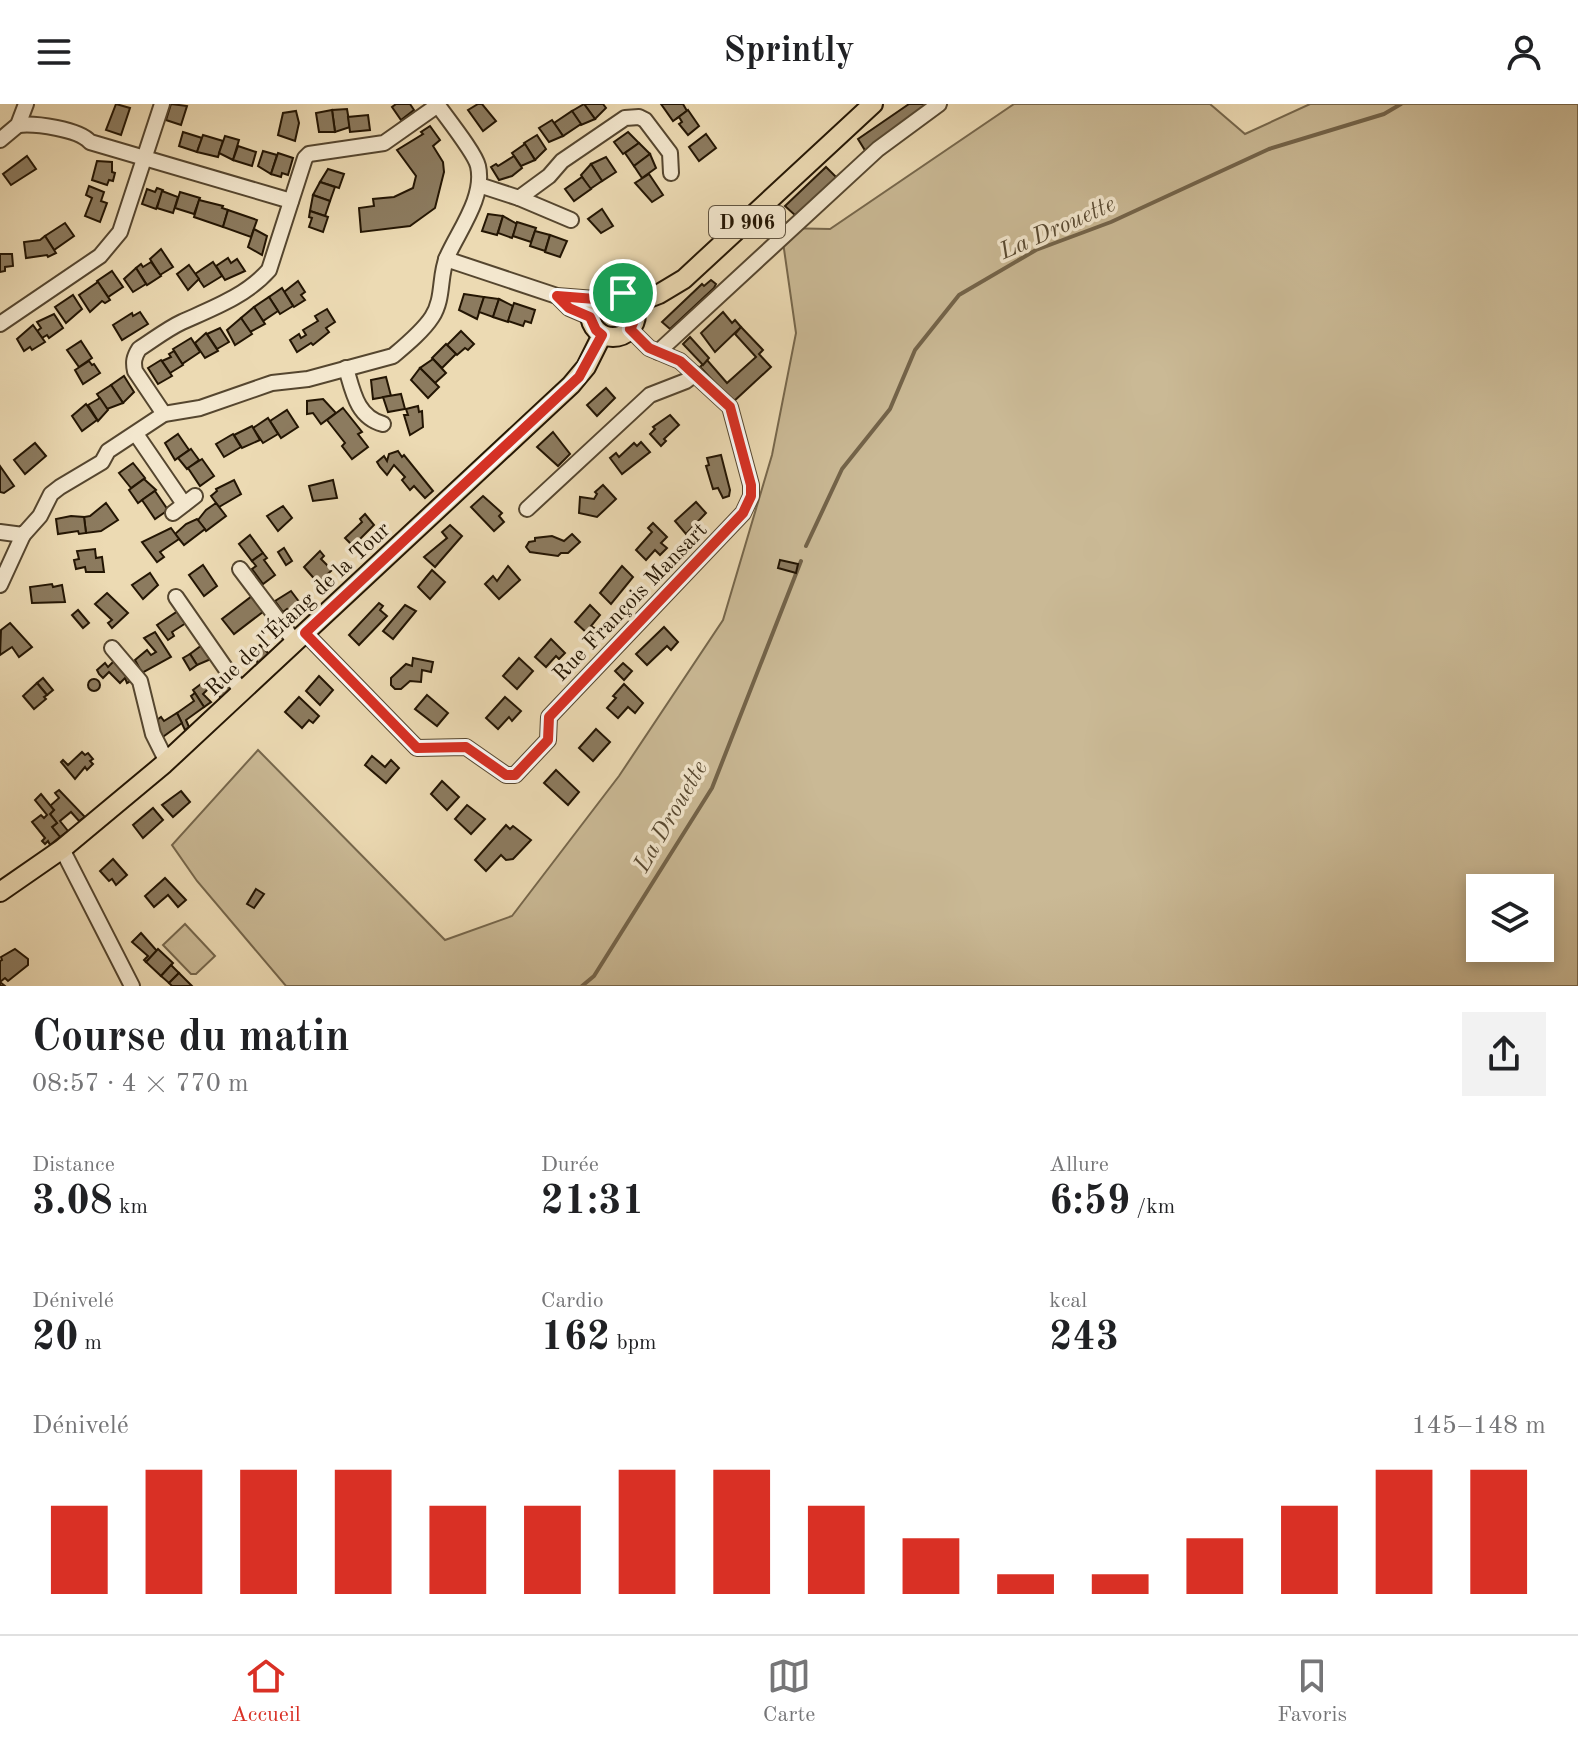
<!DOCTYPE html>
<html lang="fr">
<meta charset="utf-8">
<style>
:root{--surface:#fff;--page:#f2f2f2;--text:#202124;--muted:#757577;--line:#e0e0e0;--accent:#d93025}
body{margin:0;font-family:"Old Standard TT",serif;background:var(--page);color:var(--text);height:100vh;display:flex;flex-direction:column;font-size:30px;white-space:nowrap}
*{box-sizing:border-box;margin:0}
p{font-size:26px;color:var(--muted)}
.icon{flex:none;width:44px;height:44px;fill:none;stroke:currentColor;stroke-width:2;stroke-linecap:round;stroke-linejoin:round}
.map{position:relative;height:882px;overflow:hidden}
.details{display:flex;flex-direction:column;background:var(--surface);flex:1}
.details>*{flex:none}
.buttons{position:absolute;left:1466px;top:770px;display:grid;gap:16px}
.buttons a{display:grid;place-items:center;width:88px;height:88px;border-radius:0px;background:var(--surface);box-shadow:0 4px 12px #0003;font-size:40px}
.pin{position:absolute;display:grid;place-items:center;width:68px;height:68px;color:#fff;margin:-34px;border:4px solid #fff;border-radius:50%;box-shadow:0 2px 8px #0007}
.round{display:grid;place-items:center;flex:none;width:84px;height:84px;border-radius:0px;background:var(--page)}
.headline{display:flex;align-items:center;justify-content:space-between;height:136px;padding:0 32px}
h1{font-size:44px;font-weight:600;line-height:60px}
.stats{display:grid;grid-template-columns:repeat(3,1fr);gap:12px;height:136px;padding:8px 32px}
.stats div{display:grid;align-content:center}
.stats b{font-size:40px;font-weight:600}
.stats small{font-size:22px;font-weight:400}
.stats p{font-size:22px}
.chart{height:224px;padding:16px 32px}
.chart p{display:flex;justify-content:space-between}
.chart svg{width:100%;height:144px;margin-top:8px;stroke:var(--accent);stroke-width:6}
header{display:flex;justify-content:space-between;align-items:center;height:104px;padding:0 32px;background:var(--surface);font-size:36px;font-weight:600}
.dock{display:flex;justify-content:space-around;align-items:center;height:112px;border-top:2px solid var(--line);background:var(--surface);font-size:22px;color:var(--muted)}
.dock a{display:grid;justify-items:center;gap:4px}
.dock .on{color:var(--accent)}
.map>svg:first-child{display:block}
</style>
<header><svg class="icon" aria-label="menu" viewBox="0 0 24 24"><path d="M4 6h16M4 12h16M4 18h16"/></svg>Sprintly<svg class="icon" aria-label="person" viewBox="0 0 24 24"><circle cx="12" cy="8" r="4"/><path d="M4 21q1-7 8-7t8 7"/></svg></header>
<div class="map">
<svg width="1578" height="882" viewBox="0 0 1578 882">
<rect width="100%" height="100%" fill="#ecdab3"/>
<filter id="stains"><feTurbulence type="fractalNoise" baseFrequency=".0025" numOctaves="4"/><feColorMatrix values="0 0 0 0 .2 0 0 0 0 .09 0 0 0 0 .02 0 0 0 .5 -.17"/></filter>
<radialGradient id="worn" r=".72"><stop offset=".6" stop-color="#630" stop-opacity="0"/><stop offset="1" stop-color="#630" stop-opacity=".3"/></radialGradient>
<g fill="#cab995" stroke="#76674c" stroke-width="2" fill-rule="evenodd">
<path d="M1014 0H1210L1245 30 1310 0H1578V882H286L197 777 172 741 258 646 445 836 512 812 619 672 723 516 772 351 796 229 781 124 830 125ZM1480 784H1540V844H1480Z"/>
<polygon points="185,820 215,852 196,870 191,870 163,841"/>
</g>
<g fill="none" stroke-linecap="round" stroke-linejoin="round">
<g stroke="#736349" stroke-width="4">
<polyline points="806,442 842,365 890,305 915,246 959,191 1036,146 1111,118 1269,45 1384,10 1401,0"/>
<polyline points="582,882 594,872 712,684 801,457"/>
</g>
</g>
<g fill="#8c7b5f" stroke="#231503" stroke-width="2">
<polygon points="116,0 130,4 121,31 106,26"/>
<polygon points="171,0 187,2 181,21 166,16"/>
<polygon points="396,0 410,0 414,6 401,16 392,3"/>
<polygon points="478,0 482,0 496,17 483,27 468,6"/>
<polygon points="584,0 603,0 606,4 595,15"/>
<polygon points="584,0 595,15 581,21 572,7"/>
<polygon points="661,0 683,0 687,7 673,17"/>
<polygon points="909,0 933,0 866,48 858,35"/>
<polygon points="347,5 350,23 335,28 332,6"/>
<polygon points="332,6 335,28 319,28 316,9"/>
<polygon points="688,6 699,22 688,31 679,20 682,18 679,13 676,15"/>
<polygon points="296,7 299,19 295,37 278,31 283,9"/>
<polygon points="572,7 581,20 563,32 554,19"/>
<polygon points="368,11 370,26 350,28 348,13"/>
<polygon points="552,16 563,32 549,38 539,24"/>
<polygon points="430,22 440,36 433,42 443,58 444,68 435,104 410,122 361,128 359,104 374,102 373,95 394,93 413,84 416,72 397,46 423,30 421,28"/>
<polygon points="183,28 202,34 197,48 179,42"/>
<polygon points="628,28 639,39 623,50 614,38"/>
<polygon points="706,30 716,44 699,57 689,43"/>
<polygon points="203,31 223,37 218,53 197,48"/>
<polygon points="537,31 546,45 535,56 524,39"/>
<polygon points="225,32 239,36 233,56 219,49"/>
<polygon points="639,39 650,50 634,62 625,49"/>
<polygon points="525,40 535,56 521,62 512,49"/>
<polygon points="238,42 256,48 252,62 233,56"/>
<polygon points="263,47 277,51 271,70 258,62"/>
<polygon points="278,49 293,54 288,71 282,69 281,73 271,70"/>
<polygon points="650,50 656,64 642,74 634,62"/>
<polygon points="27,52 36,65 11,81 3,70"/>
<polygon points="514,52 522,64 512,72 499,76 491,63 496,60 498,62"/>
<polygon points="606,53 616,68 602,77 591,60"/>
<polygon points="97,57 112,58 112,68 115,69 113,77 109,76 107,81 92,76"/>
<polygon points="591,60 602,77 590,85 581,71"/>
<polygon points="826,63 838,75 797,113 785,102"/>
<polygon points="328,65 344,70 339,84 320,78"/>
<polygon points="649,70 663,91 652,98 635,79"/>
<polygon points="582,73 591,85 574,97 565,85"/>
<polygon points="320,78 335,83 330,97 313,91"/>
<polygon points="89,82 104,88 101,97 107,99 100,118 85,112 92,94 86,91"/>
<polygon points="157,84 163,86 156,105 142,100 147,85 155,88"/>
<polygon points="162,87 178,93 173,109 157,104"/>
<polygon points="180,88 200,94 194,110 175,104"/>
<polygon points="313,91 330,97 325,112 310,107"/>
<polygon points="199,96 223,102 222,104 228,106 223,123 194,113"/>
<polygon points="602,105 613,122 601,129 588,115"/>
<polygon points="228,106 257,116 251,133 223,123"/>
<polygon points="310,107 328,113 323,128 309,123 312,114 309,113"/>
<polygon points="488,110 503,112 497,131 482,127"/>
<polygon points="503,112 517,120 512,134 498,129"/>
<polygon points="517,118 536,124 531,138 513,132"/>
<polygon points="65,119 74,132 54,146 45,132"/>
<polygon points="254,125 267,132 262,151 248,143"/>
<polygon points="535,127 550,131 545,147 530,142"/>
<polygon points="550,131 567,137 560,153 545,148"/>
<polygon points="45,132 56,149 48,153 47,151 26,154 24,138 40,136"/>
<polygon points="161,145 173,163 160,171 150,155"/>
<polygon points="0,150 12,150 13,162 5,163 5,167 0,168"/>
<polygon points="228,154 231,159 237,155 245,167 225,176 216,162"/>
<polygon points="151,158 161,172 147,181 136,164 141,160 143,163"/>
<polygon points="213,158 222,172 204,183 195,170"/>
<polygon points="189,161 199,175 188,186 177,170"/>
<polygon points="136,164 146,180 133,188 124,175"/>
<polygon points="112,167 123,183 108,193 97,177"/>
<polygon points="711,176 716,180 714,184 670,225 662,218 702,180 704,182"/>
<polygon points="298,177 305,188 301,191 305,196 294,203 284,188"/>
<polygon points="98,178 110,196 105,199 102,197 90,208 79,191"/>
<polygon points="282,184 293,202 280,210 269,193"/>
<polygon points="464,190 484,193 477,215 459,206"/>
<polygon points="73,191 82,205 66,219 55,203"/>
<polygon points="269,193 278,207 263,217 254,203"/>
<polygon points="484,193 499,195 493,213 479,208"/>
<polygon points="499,195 513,202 508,218 493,213"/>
<polygon points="514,199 535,206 531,219 525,217 523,222 508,217"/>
<polygon points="254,203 265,220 250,228 241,214"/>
<polygon points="327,205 335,218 326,224 329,228 313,241 311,239 297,248 290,236 299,230 301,234 306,231 303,226 318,217 315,212"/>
<polygon points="140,208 148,220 122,236 113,221 132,209 133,212"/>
<polygon points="723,208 732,219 735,216 741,223 715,248 701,229"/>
<polygon points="54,210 63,224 49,234 47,231 42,234 37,227 41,224 37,218"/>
<polygon points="241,214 252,230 235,241 227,226"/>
<polygon points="33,221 45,238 32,246 30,243 24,247 17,235"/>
<polygon points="741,223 763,246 759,250 771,263 733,298 700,263 707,256 727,279 756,253 735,230"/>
<polygon points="220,224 229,238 217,245 207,230"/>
<polygon points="461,227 474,240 468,246 465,244 457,251 447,241"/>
<polygon points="206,229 218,247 205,254 195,239"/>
<polygon points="690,233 709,254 703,261 683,240"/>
<polygon points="191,234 200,248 182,260 173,245"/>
<polygon points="81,237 92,254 79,263 67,246"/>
<polygon points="446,240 456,250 442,264 432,254"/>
<polygon points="174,247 183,261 170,269 162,257 171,253 169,250"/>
<polygon points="433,255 446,269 435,279 420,264"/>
<polygon points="161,256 172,272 158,280 148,264"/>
<polygon points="89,257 92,261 94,260 100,269 83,280 75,266"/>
<polygon points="420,264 439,283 428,294 411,276"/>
<polygon points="124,272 134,288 123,299 111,281"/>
<polygon points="386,273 391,292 373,295 371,276"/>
<polygon points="111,281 123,299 107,305 97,290"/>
<polygon points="606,284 615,294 597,312 587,301"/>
<polygon points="401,290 405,305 388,308 383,293"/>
<polygon points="100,294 108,306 98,317 88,301"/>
<polygon points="323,295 336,309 321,320 313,309 307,310 307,297"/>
<polygon points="86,300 97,316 82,327 72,312"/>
<polygon points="418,302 419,308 422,307 423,323 410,331 404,311 408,311 406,305"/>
<polygon points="343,304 362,328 358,330 368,343 352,355 342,342 345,339 327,316"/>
<polygon points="287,306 298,323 281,334 270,317"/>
<polygon points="670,311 679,321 664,335 666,337 661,342 650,330 655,325 653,323"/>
<polygon points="268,314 278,330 263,339 253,324"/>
<polygon points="252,322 260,336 242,344 234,331"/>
<polygon points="553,328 570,350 558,362 537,343"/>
<polygon points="178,330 189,346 175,356 165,339"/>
<polygon points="233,330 241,343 224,353 216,340"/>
<polygon points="641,338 650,348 622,370 610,354 616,349 619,353 634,339 637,342"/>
<polygon points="35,339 46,352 25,370 14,356"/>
<polygon points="191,345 199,356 187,365 178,354"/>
<polygon points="398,347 402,353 404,351 433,387 425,394 414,382 410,386 402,376 405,373 394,361 387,371 380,363 377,358 384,352 387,357 389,350"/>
<polygon points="721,351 730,386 729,392 723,394 718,384 713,385 706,362 709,361 707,354"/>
<polygon points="202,355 214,372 200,382 188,364"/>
<polygon points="133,359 145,374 131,384 119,369"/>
<polygon points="0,362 14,382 4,389 0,388"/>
<polygon points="144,375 156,386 138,399 129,386"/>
<polygon points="234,376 241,390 219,403 211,392 217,387 216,385"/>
<polygon points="333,376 337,394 313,397 309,382"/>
<polygon points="603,381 616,395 597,413 579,409 580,393 594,395 597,390 595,388"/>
<polygon points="155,387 168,406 155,415 142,396"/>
<polygon points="483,392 502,409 499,412 504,418 494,427 471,403"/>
<polygon points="696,398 706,409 686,430 675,417"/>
<polygon points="106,399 118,416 101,427 86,429 84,413 90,412"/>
<polygon points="216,399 226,412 206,427 198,416 206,406"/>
<polygon points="283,402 292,414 278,427 267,412"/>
<polygon points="365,410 374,421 353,442 345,434 362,418 360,415"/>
<polygon points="71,412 84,413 86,429 79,430 78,427 58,430 56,415"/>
<polygon points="197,415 205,425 184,441 175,430 186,420"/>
<polygon points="653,419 667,433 661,439 667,444 660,451 655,446 646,456 636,446 652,428 648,424"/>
<polygon points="450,421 462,432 435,463 424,453 447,434 442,428"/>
<polygon points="171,424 179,435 160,448 164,453 157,458 142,438"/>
<polygon points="572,430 580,438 568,449 561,449 558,452 530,448 526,443 529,438 535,437 535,434 552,432 564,437"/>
<polygon points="250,431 263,449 252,457 239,440"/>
<polygon points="284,444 292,457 286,461 278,448"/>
<polygon points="95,445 96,454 102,453 104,468 86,468 85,463 76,465 74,456 79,455 77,447"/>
<polygon points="320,447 324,452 321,455 332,466 318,479 304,463"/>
<polygon points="263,449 267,454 264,456 275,471 263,480 252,465 256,462 252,457"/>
<polygon points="780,456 798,460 796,469 778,464"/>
<polygon points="203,461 217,482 204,492 189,471"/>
<polygon points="508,462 520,476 499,495 485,480 493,472 497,477"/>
<polygon points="622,462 633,473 611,500 600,489"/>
<polygon points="432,466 445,478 430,495 418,483"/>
<polygon points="150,469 158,481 143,495 132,481"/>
<polygon points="52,480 53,483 62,481 65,498 32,499 30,483"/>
<polygon points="291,487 300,499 294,503 296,507 291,511 287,505 283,508 275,497"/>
<polygon points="107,489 128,509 112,524 108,519 112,516 95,500"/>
<polygon points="252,492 264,507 234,530 222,515"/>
<polygon points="379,499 383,502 380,506 387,512 359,541 349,531"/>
<polygon points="405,501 416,507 393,535 383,527"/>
<polygon points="590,501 600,511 591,522 594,524 588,530 575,518"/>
<polygon points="78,506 89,519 83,524 72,511"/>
<polygon points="178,507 186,519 172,528 174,532 168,536 157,521"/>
<polygon points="10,519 32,543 19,553 12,543 0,551 1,526"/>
<polygon points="664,523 678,538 671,546 667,542 647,561 636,550"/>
<polygon points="155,528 171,553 142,569 135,556 147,546 151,551 156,548 144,534"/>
<polygon points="551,535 565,549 559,555 556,552 546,563 535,553"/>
<polygon points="202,541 211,555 197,561 190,550"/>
<polygon points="260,541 269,550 259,560 250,550"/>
<polygon points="190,550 197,561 190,566 183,554"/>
<polygon points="413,554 433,558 431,568 422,566 421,578 410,577 401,585 395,585 391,581 391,574 406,560 412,562"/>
<polygon points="519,554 533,567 517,585 503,572"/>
<polygon points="114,557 131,577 127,579 125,574 120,579 109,568 103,574 99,570 97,566 105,559 108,563"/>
<polygon points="623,559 632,567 624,576 615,567"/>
<polygon points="319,572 333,586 320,601 306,587"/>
<polygon points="43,574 53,586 47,591 37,579"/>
<circle cx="94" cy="581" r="6"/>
<polygon points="205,577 209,584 203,590 211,598 204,603 193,586"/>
<polygon points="37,579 47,591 44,593 46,595 34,605 23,592"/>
<polygon points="227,579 233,585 221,595 217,588"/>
<polygon points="624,580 643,599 635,609 628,603 618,614 607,604 616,594 613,592"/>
<polygon points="195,589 204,603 186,616 189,623 185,626 177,609 194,597 191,592"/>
<polygon points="427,591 448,609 437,622 415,605"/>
<polygon points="299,593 319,612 313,619 309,616 302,624 285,608"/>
<polygon points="505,593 521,607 512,617 509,613 498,625 486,614"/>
<polygon points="177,609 182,619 160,635 153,619 161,613 164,617"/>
<polygon points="596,625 610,638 593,657 579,644"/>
<polygon points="82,648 85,651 88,649 93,655 90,657 93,660 87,666 85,663 75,675 61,658 63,656 68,661"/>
<polygon points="372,652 385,663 391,656 399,664 386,679 365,661"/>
<polygon points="556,666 579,688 568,701 544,679"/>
<polygon points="442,677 459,693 447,706 431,690"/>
<polygon points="59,686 85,713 79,717 71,708 60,717 68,727 60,733 52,723 57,719 50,710 54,706 50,702 59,694 55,689"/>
<polygon points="181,687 190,698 173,713 162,701"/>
<polygon points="41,690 54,706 50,710 57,719 52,723 60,733 50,741 48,737 45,740 42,737 45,734 32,718 41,711 44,714 47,711 35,696"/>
<polygon points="467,701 485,715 471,730 455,715"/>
<polygon points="153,704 163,716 143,734 133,721"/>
<polygon points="506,721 510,725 513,722 531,736 513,755 506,756 501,751 486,767 475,756"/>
<polygon points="113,755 127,771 116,781 112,775 109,777 100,767"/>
<polygon points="165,774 186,796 178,803 168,791 154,803 145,792"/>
<polygon points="256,785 264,790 254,804 247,800"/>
<polygon points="141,829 157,847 146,858 144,856 148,852 132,838"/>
<polygon points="15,845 28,855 28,861 8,877 5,874 0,878 5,882 0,882 0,857 2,856 1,853"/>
<polygon points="158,845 173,859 161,872 146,858"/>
<polygon points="171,861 179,869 169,879 161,872"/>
<polygon points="179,869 192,882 172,882 169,879"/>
</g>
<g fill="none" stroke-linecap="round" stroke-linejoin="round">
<defs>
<g id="minor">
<path d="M18 21C35 19 79 25 90 38L291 97"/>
<polyline points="0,36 18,21 26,0"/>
<polyline points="479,81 519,94 549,72 562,57 625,14 639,13 645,16 670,49 671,69"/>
<polyline points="519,94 571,116"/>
<polyline points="446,155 557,192 595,195"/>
<polyline points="557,192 569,204 590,213"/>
<polyline points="0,220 100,152 120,128 162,0"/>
<polyline points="658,248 878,45 939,0"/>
<path d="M346 264C353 288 357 313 383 320"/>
<path d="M164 310 135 267C133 258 134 253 139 245 153 236 167 225 182 218 213 204 246 192 269 166L305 54 309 50 384 39 438 1"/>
<polyline points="136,330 184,400"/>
<polyline points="527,405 650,291 686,277 695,270"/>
<polyline points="173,409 195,392"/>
<path d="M0 428 23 431 40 412 51 390 60 383 102 358 108 347 164 310 200 304 272 279 308 275 393 252C406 241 423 227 432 213 444 195 439 172 447 153 459 126 485 93 478 62 475 49 446 13 437 0"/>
<polyline points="240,465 295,538"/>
<polyline points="0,481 23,431"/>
<polyline points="176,493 242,588"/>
<polyline points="305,529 417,644 466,643 506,671 515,671 548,636 549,613 743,409 751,392 751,381 730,303 680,257 649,244 630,225"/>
<polyline points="112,544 140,577 153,630 167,658"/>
<polyline points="62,745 132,882"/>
</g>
<g id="major">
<circle cx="613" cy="210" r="23"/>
<polyline points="633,200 659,190 684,175 873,0"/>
<polyline points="0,788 62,745 164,660 571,281 586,263 602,231"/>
</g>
</defs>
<use href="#minor" stroke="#55462f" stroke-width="18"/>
<use href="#major" stroke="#231503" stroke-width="22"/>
<use href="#minor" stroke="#f3e7ce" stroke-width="14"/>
<use href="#major" stroke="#ecdab3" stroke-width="18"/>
</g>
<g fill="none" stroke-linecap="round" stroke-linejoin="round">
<defs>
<path id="route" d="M608 187C631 186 642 206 630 225L649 244 680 257 730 303 751 381V392L743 409 549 613 548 636 515 671H506L466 643 417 644 305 529 579 273 602 231 596 226 590 213 569 204 557 192 595 195Z"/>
</defs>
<use href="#route" stroke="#fff" stroke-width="16"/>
<use href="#route" stroke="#d93025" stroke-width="10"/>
</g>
<g text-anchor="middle" stroke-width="7" stroke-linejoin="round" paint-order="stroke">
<rect fill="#f3e7ce" stroke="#615440" stroke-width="2" x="709" y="102" width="76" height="32" rx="6"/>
<g font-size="20" font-weight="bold" fill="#231503">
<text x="747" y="125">D 906</text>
</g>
<g font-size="22" fill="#231503" stroke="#f3e7ce">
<text transform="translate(629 497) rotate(-46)" y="8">Rue François Mansart</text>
<text transform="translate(297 504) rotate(-43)" y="8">Rue de l'Étang de la Tour</text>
</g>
<g font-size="24" font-style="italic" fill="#584931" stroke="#f3e7ce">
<text transform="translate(1057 123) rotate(-24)" y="8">La Drouette</text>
<text transform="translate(670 712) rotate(-60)" y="8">La Drouette</text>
</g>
</g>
<rect width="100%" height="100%" filter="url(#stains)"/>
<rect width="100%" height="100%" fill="url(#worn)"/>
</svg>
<div class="buttons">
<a><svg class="icon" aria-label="layers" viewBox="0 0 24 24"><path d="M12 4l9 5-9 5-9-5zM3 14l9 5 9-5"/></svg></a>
</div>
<div class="pin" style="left:623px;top:189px;background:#1e9e55"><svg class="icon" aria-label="arrive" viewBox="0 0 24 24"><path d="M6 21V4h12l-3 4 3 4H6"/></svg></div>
</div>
<section class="details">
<div class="headline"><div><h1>Course du matin</h1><p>08:57 · 4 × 770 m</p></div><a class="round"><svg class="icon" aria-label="share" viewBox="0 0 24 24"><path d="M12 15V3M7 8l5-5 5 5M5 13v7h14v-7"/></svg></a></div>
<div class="stats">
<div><p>Distance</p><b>3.08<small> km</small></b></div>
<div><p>Durée</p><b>21:31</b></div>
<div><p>Allure</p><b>6:59<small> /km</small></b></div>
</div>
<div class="stats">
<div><p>Dénivelé</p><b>20<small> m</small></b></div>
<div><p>Cardio</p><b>162<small> bpm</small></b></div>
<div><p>kcal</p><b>243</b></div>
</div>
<div class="chart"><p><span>Dénivelé</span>145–148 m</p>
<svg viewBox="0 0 160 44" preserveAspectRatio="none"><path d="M5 44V17M15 44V6M25 44V6M35 44V6M45 44V17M55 44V17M65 44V6M75 44V6M85 44V17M95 44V27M105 44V38M115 44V38M125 44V27M135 44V17M145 44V6M155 44V6"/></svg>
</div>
</section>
<nav class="dock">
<a class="on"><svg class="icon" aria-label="home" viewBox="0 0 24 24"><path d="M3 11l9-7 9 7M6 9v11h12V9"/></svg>Accueil</a>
<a><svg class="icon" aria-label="map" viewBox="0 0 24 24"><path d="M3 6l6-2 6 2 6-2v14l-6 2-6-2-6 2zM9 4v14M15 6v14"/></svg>Carte</a>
<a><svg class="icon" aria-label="saved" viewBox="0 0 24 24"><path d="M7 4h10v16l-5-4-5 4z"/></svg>Favoris</a>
</nav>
